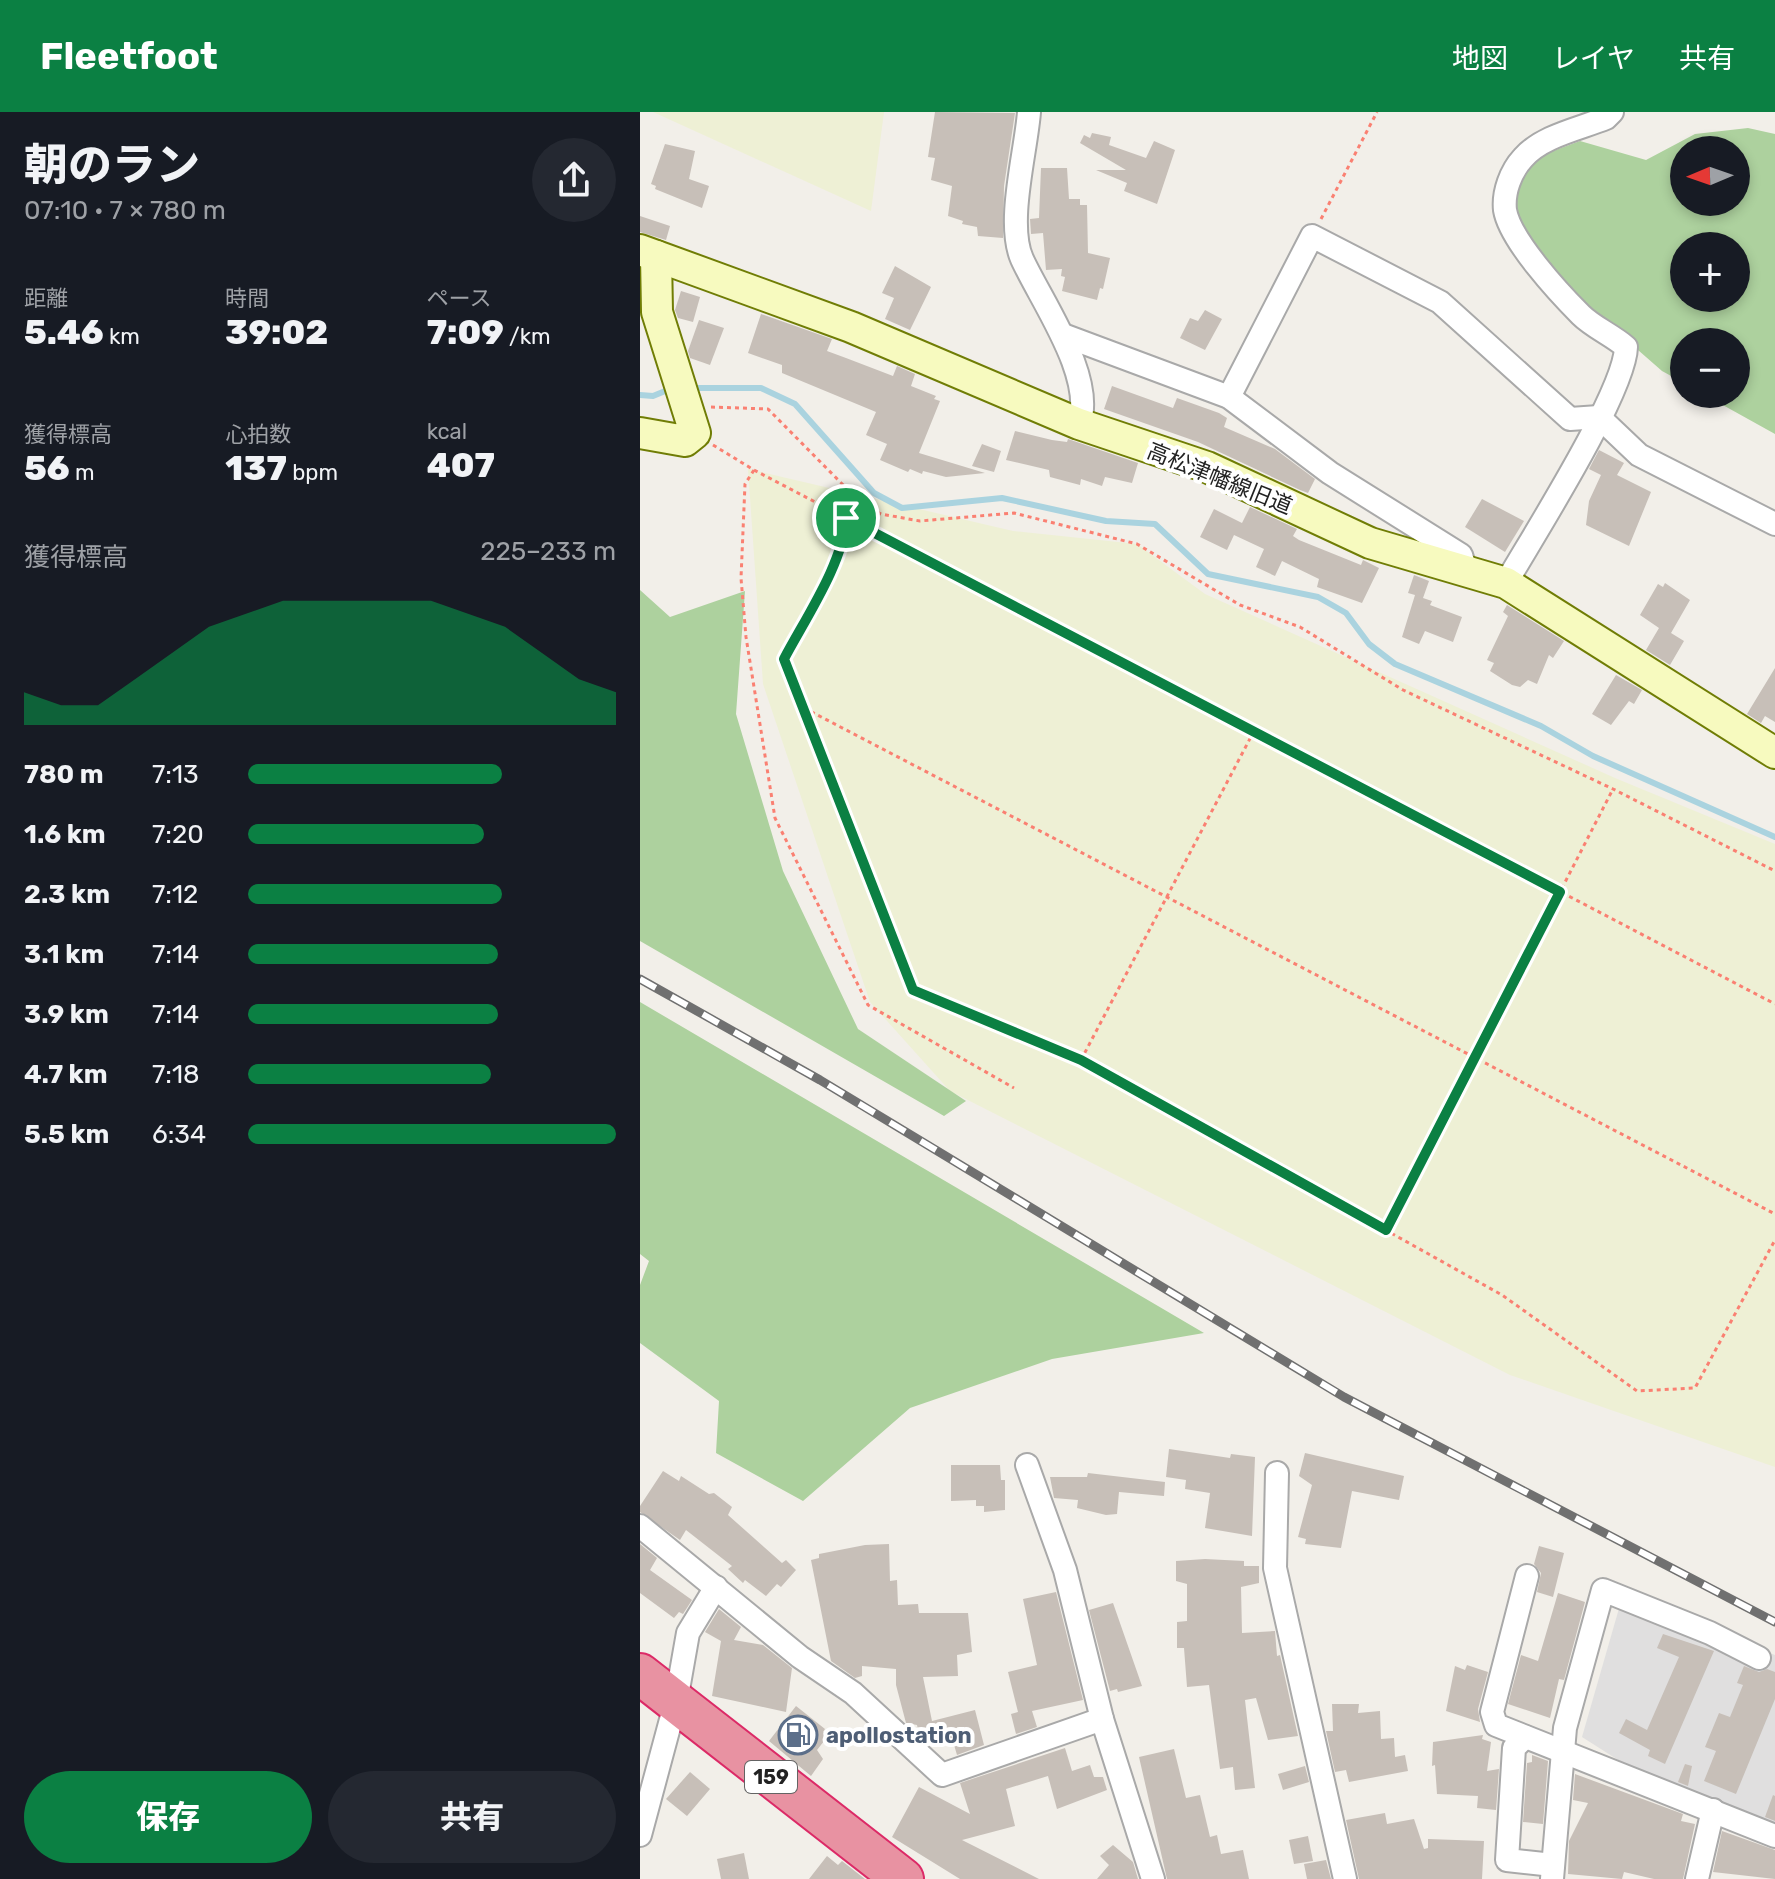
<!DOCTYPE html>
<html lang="ja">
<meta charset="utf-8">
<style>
:root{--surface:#171b24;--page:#242831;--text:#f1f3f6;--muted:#9ea1a6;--accent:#0b8043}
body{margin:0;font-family:Rubik,"Noto Sans JP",sans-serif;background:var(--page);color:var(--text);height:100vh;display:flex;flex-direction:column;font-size:30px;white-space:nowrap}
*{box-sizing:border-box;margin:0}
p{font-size:26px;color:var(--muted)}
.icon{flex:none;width:44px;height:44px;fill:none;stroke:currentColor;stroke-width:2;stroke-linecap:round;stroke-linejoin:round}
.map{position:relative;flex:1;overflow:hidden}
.drawer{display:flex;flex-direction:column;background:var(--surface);width:640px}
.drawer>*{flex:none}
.needle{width:52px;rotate:268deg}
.tools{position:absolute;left:1030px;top:24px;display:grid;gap:16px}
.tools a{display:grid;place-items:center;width:80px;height:80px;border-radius:50%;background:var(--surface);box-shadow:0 4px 12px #0003;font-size:40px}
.pin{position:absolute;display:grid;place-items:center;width:68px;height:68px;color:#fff;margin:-34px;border:4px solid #fff;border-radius:50%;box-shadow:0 2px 8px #0007}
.round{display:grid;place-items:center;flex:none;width:84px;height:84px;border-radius:42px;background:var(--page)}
.summary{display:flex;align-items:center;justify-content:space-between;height:136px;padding:0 24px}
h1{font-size:44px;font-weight:800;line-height:60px}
.stats{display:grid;grid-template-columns:repeat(3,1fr);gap:12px;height:136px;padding:8px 24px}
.stats div{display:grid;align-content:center}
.stats b{font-size:34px;font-weight:800}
.stats small{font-size:22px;font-weight:400}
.stats p{font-size:22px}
.chart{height:224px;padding:16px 24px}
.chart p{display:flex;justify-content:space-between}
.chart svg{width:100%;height:144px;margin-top:8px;fill:var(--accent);opacity:.7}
.cta{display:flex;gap:16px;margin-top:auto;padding:16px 24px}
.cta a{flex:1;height:92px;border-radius:48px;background:var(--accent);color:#fff;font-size:32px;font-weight:800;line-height:92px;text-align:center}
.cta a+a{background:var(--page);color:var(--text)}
ul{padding:0 24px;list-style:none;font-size:26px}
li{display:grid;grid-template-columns:128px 96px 1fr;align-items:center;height:60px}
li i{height:20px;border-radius:10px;background:var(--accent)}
header{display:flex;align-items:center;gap:48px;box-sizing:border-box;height:112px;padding:0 40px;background:var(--accent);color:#fff}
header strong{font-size:38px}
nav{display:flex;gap:44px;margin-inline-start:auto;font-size:28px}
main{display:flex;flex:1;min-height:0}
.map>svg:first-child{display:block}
</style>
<header>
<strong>Fleetfoot</strong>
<nav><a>地図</a><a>レイヤ</a><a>共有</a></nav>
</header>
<main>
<section class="drawer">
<div class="summary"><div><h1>朝のラン</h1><p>07:10 · 7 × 780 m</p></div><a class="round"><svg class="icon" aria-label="share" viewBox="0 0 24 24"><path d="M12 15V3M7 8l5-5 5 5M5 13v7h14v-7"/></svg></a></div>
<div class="stats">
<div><p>距離</p><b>5.46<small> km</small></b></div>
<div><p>時間</p><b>39:02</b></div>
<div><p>ペース</p><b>7:09<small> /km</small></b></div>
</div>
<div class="stats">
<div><p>獲得標高</p><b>56<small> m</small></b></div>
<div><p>心拍数</p><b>137<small> bpm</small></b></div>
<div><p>kcal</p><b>407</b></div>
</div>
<div class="chart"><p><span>獲得標高</span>225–233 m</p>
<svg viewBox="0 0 160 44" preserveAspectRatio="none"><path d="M0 44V34L10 38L20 38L30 30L40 22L50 14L60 10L70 6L80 6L90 6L100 6L110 6L120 10L130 14L140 22L150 30L160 34V44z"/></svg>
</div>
<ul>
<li><b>780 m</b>7:13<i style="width:69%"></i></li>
<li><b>1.6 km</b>7:20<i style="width:64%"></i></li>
<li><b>2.3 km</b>7:12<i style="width:69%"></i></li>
<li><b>3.1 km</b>7:14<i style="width:68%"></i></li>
<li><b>3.9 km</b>7:14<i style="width:68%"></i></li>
<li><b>4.7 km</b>7:18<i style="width:66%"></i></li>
<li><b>5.5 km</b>6:34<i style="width:100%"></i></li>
</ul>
<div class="cta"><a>保存</a><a>共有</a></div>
</section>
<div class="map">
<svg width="1135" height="1767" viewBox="0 0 1135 1767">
<rect width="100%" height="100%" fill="#f2efe9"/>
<polygon fill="#e0dfdf" points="982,1486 1135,1543 1135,1724 1035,1684 942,1625"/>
<g fill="#eef0d5">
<polygon points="13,0 244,0 231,99"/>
<polygon points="108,357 373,419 497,432 565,482 975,666 1135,732 1135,1355 870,1263 310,979 230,890 123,572"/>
</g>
<g fill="#add19e" fill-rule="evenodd">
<path d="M1108 16 1135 22V322L1063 282H1096V230H1044V271L1022 259 974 217 934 191 886 132 873 95 879 65 905 42 940 29 1006 48 1055 22ZM1044 38H1096V90H1044ZM1044 134H1096V186H1044Z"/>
<polygon points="0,478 30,505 105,479 96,602 143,759 218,917 326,989 304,1004 0,829"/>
<polygon points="0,890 564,1221 412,1247 270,1296 163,1389 76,1341 79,1289 0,1231 0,1173 9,1149 0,1142"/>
</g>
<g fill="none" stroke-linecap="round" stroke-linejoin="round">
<g stroke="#aad3df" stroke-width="6">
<polyline points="49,276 121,276 155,292 234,381 262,396 362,386 466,409 515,412 568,462 678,485 706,501 729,532 755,552 901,614 953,644 1135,725"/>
<polyline points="0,283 13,284 30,277"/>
</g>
</g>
<g fill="#c7bfb8">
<polygon points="295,0 375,1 364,74 363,126 338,124 337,115 322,112 323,109 308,104 312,74 291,68 295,46 288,45"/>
<polygon points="452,21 471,25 469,33 506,46 514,29 535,38 517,92 484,79 487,71 456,58 486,58 440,31 444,23 450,26"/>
<polygon points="25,32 55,39 49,67 69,74 62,96 15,77 16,74 11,72"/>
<polygon points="401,56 427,56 429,87 440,87 440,93 447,93 448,141 470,146 463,177 460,176 457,188 422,179 425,165 421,164 422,157 406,158 403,121 391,122 390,107 399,106"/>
<polygon points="0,104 30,114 26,128 0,120"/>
<polygon points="255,154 291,175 270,218 245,207 254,186 242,181"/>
<polygon points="41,179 60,185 53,210 38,206 35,198"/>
<polygon points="565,198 582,207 565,238 540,226 550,206 558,209"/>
<polygon points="121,202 192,227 187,239 206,246 253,264 257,254 275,262 271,274 296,284 294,287 300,289 279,341 345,361 306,365 283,359 282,362 270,357 268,360 240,348 247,332 226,323 236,300 142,261 142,253 108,241"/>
<polygon points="59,208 84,216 70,253 50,246 48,239"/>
<polygon points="472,274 533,296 537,286 579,301 587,306 584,315 635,337 675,367 668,381 660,378 558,330 464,297"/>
<polygon points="375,319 412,328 427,330 428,327 498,351 492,371 465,365 462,374 441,367 440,373 410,365 409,358 366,348"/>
<polygon points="342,332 361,339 354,360 332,354"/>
<polygon points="959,338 984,351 977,363 1011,380 989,434 946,413 949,389 961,363 949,357"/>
<polygon points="842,387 884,409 865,440 825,415"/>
<polygon points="610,395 657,417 653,424 659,428 721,453 723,448 739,456 722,491 677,475 679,467 642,449 635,464 616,455 624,437 594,423 587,438 560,425 574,397 602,411"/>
<polygon points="774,463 789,469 783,486 792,489 790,493 822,505 813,530 785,519 779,532 762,525 775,483 768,481"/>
<polygon points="1025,471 1050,488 1031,521 1044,529 1030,553 1006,538 1019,516 1000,503 1018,472 1023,475"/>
<polygon points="867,493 924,529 913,546 909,543 897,572 888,568 880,575 872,573 850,559 854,551 847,548 868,504 863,500"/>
<polygon points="1135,556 1135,610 1125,604 1121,611 1107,602"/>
<polygon points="976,563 1002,578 994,592 989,589 971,613 952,602"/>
<polygon points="529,1337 590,1346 591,1342 615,1345 612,1424 565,1416 570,1381 545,1377 546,1368 526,1365"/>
<polygon points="665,1341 764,1364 759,1388 712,1379 701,1436 665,1432 666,1427 658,1425 672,1373 659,1364"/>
<polygon points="311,1353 360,1353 361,1368 365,1368 365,1398 344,1400 344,1394 336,1394 336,1388 311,1389"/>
<polygon points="23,1359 39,1369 41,1364 69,1382 74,1381 92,1395 88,1403 142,1451 146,1448 156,1458 141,1475 137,1472 126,1484 105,1468 103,1471 88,1457 92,1454 46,1418 40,1428 0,1400 0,1394"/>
<polygon points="448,1361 525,1370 524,1384 479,1380 477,1402 466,1403 437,1396 438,1388 414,1386 410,1365 447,1365"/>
<polygon points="0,1432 17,1446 10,1458 52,1488 43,1502 39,1500 34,1506 0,1481"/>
<polygon points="249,1432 250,1469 257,1468 258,1493 278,1492 279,1501 328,1501 332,1540 317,1543 318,1564 283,1565 292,1609 335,1598 344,1633 317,1643 312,1626 307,1628 303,1615 296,1631 289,1632 279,1623 277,1613 266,1611 256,1573 256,1557 222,1554 222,1564 215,1566 191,1549 171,1448 179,1446 179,1442 225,1433"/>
<polygon points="899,1434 924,1441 913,1485 897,1480 901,1461 894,1452"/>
<polygon points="565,1447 604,1449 604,1454 619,1454 619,1471 601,1475 602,1521 635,1519 637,1544 640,1543 658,1624 628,1628 616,1586 605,1588 615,1676 595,1678 593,1655 580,1657 569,1573 547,1575 544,1536 537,1536 537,1510 547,1509 547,1472 536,1469 536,1449"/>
<polygon points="416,1480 443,1588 392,1599 397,1615 376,1622 371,1602 378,1600 368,1560 397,1553 383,1487"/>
<polygon points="918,1481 945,1490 924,1568 919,1567 910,1606 868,1592 881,1543 898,1549"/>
<polygon points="473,1491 502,1574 478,1580 477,1577 470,1579 449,1498"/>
<polygon points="79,1497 101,1515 94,1528 123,1533 152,1556 146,1600 72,1584 81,1529 65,1520"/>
<polygon points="1023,1522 1074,1539 1025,1652 1008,1644 1010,1638 979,1621 986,1607 1007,1618 1039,1545 1017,1536"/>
<polygon points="827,1553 848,1560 838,1597 840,1610 806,1599 815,1554 825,1558"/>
<polygon points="1104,1554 1119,1560 1127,1557 1135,1560 1135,1587 1096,1682 1064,1669 1076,1639 1065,1635 1079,1601 1090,1605 1103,1573 1097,1571"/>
<polygon points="692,1592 719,1592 718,1601 740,1599 741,1627 754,1626 755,1645 765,1643 768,1659 709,1670 706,1658 695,1660 686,1619 693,1619"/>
<polygon points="156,1594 185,1617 183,1620 188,1624 177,1638 183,1647 171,1664 129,1629"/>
<polygon points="843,1623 842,1627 851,1630 847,1659 859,1657 856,1698 837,1696 838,1684 797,1682 795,1653 792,1654 793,1630"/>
<polygon points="425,1636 432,1659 450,1653 454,1665 463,1665 467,1678 417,1697 408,1664 366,1677 375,1714 322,1728 399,1767 320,1767 252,1725 279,1675 330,1702 320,1671"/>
<polygon points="534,1637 546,1686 560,1683 570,1725 577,1723 581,1742 603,1738 609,1767 527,1767 499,1645"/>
<polygon points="892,1643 908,1649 903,1712 883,1710 887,1651 892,1650"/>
<polygon points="1045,1652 1052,1654 1048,1674 1038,1670"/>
<polygon points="665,1654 669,1670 643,1678 638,1662"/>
<polygon points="50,1660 70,1677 47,1704 26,1687"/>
<polygon points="935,1662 1043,1702 1041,1709 1055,1712 1043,1767 1014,1767 984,1760 982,1767 928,1762 929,1729 948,1691 933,1688"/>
<polygon points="1133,1683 1135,1684 1135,1709 1125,1705"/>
<polygon points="745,1701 747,1712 774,1707 784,1737 788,1736 788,1727 844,1729 842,1767 719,1767 706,1708"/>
<polygon points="1082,1719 1135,1738 1135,1767 1073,1760"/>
<polygon points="668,1724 673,1749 654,1752 649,1728"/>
<polygon points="473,1733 493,1750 498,1767 457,1767 469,1753 460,1744"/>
<polygon points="104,1741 109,1767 81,1767 77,1747"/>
<polygon points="187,1744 198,1753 202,1749 225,1767 169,1767"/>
<polygon points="686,1748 691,1767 667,1767 664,1752"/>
</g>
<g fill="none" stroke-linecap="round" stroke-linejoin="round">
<defs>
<g id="street">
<path d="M389 0C386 40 366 111 382 147 401 189 456 265 439 312"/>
<polyline points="423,223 589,285 690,361 821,443 826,459"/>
<polyline points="589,285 672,124 800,190 930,307 959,305 999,343 1135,412"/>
<path d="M866 471C893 424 985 280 986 235 972 223 953 215 941 203 919 181 870 128 865 98 863 80 871 59 883 46 902 24 939 17 966 6L972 0"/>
<polyline points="387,1353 425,1458 462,1607 513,1767"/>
<polyline points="637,1361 635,1456 705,1767"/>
<polyline points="0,1414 160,1545 213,1581 302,1663 462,1607"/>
<polyline points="887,1464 852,1600 856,1613 1135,1724"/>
<polyline points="885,1625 874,1636 867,1748 913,1753"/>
<polyline points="0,1723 36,1589 48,1521 76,1475"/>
<polyline points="912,1767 925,1616 963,1478 1070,1521 1119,1546"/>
<polyline points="1057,1767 1073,1698"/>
</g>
<g id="secondary">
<polyline points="0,138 211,215 439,312 567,355 730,431 866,471 1135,641"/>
<polyline points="0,321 45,329 55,321 17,200 16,144"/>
</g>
<polyline id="highway" points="0,1562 263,1767"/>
</defs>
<use href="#street" stroke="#a9a9a9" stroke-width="26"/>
<use href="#secondary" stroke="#707d05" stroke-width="34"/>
<use href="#highway" stroke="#dc2a67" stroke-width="44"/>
<g stroke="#fa8072" stroke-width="3" stroke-dasharray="4 4" stroke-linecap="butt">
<polyline points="681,107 737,0"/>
<polyline points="71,295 128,297 219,389 241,402 280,409 374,401 497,432 600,493 660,515 763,578 973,677 1135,759"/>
<polyline points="73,333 114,358 1135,892"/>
<polyline points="114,358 105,372 101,466 106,525 135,706 228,893 374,976"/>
<path d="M206 406C204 450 165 507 144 547L273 878 441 948 862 1183 997 1279 1055 1276 1135 1128"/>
<polyline points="164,596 1135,1102"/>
<polyline points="441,948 614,619"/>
<polyline points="746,1118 973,677"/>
</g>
<use href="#street" stroke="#fff" stroke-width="22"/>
<use href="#secondary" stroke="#f7fabf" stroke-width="30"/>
<use href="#highway" stroke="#e892a2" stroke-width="40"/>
<defs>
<polyline id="rail" points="0,867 180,968 704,1285 1135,1510"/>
</defs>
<use href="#rail" stroke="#707070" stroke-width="9"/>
<use href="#rail" stroke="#fff" stroke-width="6" stroke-dasharray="18" stroke-linecap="butt"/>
</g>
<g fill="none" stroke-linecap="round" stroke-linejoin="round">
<defs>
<path id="route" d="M206 406 920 780 746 1118 441 948 273 878 144 547C165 507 204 450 206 406Z"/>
</defs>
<use href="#route" stroke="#fff" stroke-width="16"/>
<use href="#route" stroke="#0b8043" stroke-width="10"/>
</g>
<defs>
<symbol id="fuel-ring" viewBox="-11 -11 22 22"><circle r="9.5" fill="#fff" stroke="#5c6f8a" stroke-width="1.5"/><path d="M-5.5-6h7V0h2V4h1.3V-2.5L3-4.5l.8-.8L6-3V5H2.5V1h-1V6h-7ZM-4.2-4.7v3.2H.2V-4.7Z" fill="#5c6f8a"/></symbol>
</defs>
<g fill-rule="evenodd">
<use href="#fuel-ring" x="136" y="1601" width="44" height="44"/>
</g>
<g text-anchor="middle" stroke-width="8" stroke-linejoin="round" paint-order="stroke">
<rect fill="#fff" stroke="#646464" stroke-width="2" x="105" y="1649" width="52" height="32" rx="6"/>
<g font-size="20" font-weight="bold" fill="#222">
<text x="131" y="1672">159</text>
</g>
<g font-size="22" fill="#222" stroke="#fff">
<text transform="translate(580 366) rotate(22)" y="8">高松津幡線旧道</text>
</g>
<g font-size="22" font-weight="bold" fill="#4e5e75" stroke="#fff" text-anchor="start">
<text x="186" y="1631">apollostation</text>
</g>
</g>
</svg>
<div class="tools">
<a><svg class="needle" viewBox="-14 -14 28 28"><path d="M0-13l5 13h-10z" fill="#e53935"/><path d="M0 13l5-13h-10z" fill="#9ea1a6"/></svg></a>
<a>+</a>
<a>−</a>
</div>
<div class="pin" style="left:206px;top:406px;background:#1e9e55"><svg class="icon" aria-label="arrive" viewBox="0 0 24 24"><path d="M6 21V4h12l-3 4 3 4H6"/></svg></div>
</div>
</main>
